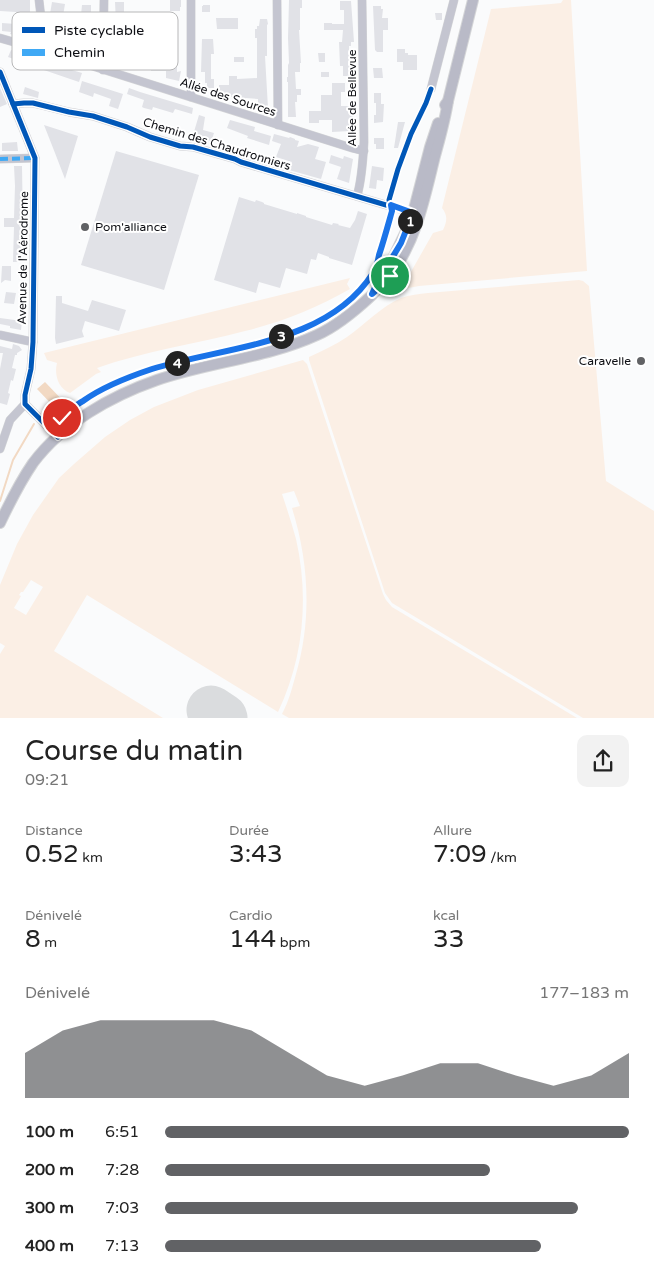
<!DOCTYPE html>
<html lang="fr">
<meta charset="utf-8">
<style>
:root{--surface:#fff;--page:#f2f2f2;--text:#222;--muted:#767676;--accent:#616265}
body{margin:0;font-family:"Varela Round",sans-serif;background:var(--page);color:var(--text);height:100vh;display:flex;flex-direction:column;font-size:19px;white-space:nowrap}
*{box-sizing:border-box;margin:0}
p{font-size:16px;color:var(--muted)}
.icon{flex:none;width:28px;height:28px;fill:none;stroke:currentColor;stroke-width:2;stroke-linecap:round;stroke-linejoin:round}
.map{position:relative;height:718px;overflow:hidden}
.details{display:flex;flex-direction:column;background:var(--surface);flex:1}
.details>*{flex:none}
.pin{position:absolute;display:grid;place-items:center;width:42px;height:42px;color:#fff;margin:-21px;border:2px solid #fff;border-radius:50%;box-shadow:0 1px 5px #0007}
.km{position:absolute;width:25px;height:25px;margin:-12px;border-radius:50%;background:#222;color:#fff;font-size:14px;line-height:25px;text-align:center}
.round{display:grid;place-items:center;flex:none;width:52px;height:52px;border-radius:10px;background:var(--page)}
.summary{display:flex;align-items:center;justify-content:space-between;height:85px;padding:0 25px}
h1{font-size:28px;font-weight:600;line-height:38px}
.metrics{display:grid;grid-template-columns:repeat(3,1fr);gap:8px;height:85px;padding:5px 25px}
.metrics div{display:grid;align-content:center}
.metrics b{font-size:25px;font-weight:600}
.metrics small{font-size:14px;font-weight:400}
.metrics p{font-size:14px}
.chart{height:140px;padding:10px 25px}
.chart p{display:flex;justify-content:space-between}
.chart svg{width:100%;height:90px;margin-top:5px;fill:var(--accent);opacity:.7}
ul{padding:0 25px;list-style:none;font-size:16px}
li{display:grid;grid-template-columns:80px 60px 1fr;align-items:center;height:38px}
li i{height:12px;border-radius:6px;background:var(--accent)}
.map>svg:first-child{display:block}
</style>
<div class="map">
<svg width="654" height="718" viewBox="0 0 654 718">
<rect width="100%" height="100%" fill="#fafbfc"/>
<g fill="#fbefe5" fill-rule="evenodd">
<path d="M563 0H571L587 271 419 286 398 290 412 270 433 233 443 230C447 221 448 216 442 208L491 9 551 4 561 3Z"/>
<path d="M350 278 347 284 350 289C317 308 282 322 245 331 195 344 145 351 97 368L101 372 96 374 70 393C58 389 54 374 57 363L47 360 44 353Z"/>
<path d="M579 280 583 281 589 286 606 481 654 511V718H583L392 603 385 593 309 360V357C322 351 335 345 347 337 364 325 382 306 401 298 410 295 419 294 428 293Z"/>
<path d="M303 360 307 364 383 594 386 600 392 607 577 718H289L282 714C289 701 292 688 296 674 312 619 309 563 292 508L300 506 294 491 282 494C287 509 292 524 296 539 309 596 304 658 278 712L87 595 54 651 163 718H0V654L5 646 0 643V585L17 544 33 515 59 478 74 464 105 437 130 420 154 407 198 390ZM31 580 43 587 26 615 14 608 21 596 19 595 21 592H23Z"/>
</g>
<polygon fill="#f2d9c3" points="45,382 68,406 60,413 37,389"/>
<g fill="none" stroke-linecap="round" stroke-linejoin="round">
<g stroke="#f2d9c3" stroke-width="2">
<polyline points="45,410 51,404"/>
<polyline points="0,501 13,460 34,424"/>
</g>
<polyline stroke="#dadcde" stroke-width="49" points="211,710 223,718"/>
</g>
<g fill="#e1e2e7">
<polygon points="0,0 30,0 30,14 35,15 37,38 32,40 10,34 11,32 2,31 2,23 16,24 16,12 0,11"/>
<polygon points="170,0 181,0 181,7 180,7 180,11 170,11"/>
<polygon points="289,0 302,0 302,8 300,8 300,30 299,30 301,63 300,63 300,72 295,72 296,89 301,89 301,95 297,95 297,102 295,102 296,117 288,117 288,82 287,82 287,77 288,77 288,65 289,63 288,38"/>
<polygon points="340,1 351,1 354,42 351,42 351,46 349,46 349,66 355,66 355,76 343,76 343,66 340,66 339,42 342,42 343,30 324,30 324,23 332,23 332,24 344,24 344,10 340,10"/>
<polygon points="52,2 65,4 63,16 50,14"/>
<polygon points="115,2 124,2 124,16 125,15 126,32 128,31 131,60 115,61 115,51 119,51 119,29 117,29 117,22 116,23"/>
<polygon points="82,5 91,5 91,16 81,15"/>
<polygon points="203,5 210,5 210,12 202,12 202,6 203,6"/>
<polygon points="373,6 381,6 381,9 383,9 382,18 388,18 388,30 383,30 383,52 377,52 375,50"/>
<polygon points="170,12 170,40 167,40 167,61 177,62 177,72 181,71 179,81 166,78 166,71 151,71 151,60 154,60 154,43 160,43 159,15 162,14 162,13"/>
<polygon points="435,13 442,13 442,20 436,20"/>
<polygon points="216,18 238,18 238,29 217,29"/>
<polygon points="260,19 267,19 268,24 267,25 267,56 265,56 268,108 258,108 258,99 246,98 245,103 237,102 238,97 219,97 219,85 229,85 229,76 237,76 237,79 257,78 257,38 255,38 255,29 257,29 257,26 259,26"/>
<polygon points="202,39 213,39 214,54 211,54 211,79 214,79 214,88 207,88 207,83 205,83 205,72 201,72"/>
<polygon points="397,49 405,49 405,53 408,53 408,55 417,55 417,70 403,70 403,62 397,62"/>
<polygon points="11,50 25,54 22,62 8,57"/>
<polygon points="318,53 325,53 325,62 319,62"/>
<rect x="234" y="57" width="10" height="5"/>
<polygon points="38,60 82,73 79,82 35,67"/>
<polygon points="373,68 382,68 383,78 374,78"/>
<rect x="321" y="72" width="8" height="5"/>
<polygon points="82,81 123,94 118,109 109,106 111,99 94,93 93,97 79,92"/>
<polygon points="332,83 345,83 345,92 341,92 341,106 352,106 352,112 353,112 353,124 350,124 350,131 332,132 332,120 319,120 319,123 309,123 309,111 321,111 321,95 332,95"/>
<polygon points="25,87 39,92 38,98 23,94"/>
<polygon points="0,88 7,104 0,107"/>
<polygon points="129,88 140,92 193,108 192,114 175,109 173,113 153,107 152,110 144,108 142,107 144,100 127,94"/>
<polygon points="374,93 381,93 381,104 384,104 383,122 374,123 374,115 376,115 376,103 374,103"/>
<polygon points="199,115 205,117 203,130 214,133 211,142 193,135"/>
<polygon points="230,120 255,127 254,131 271,136 269,145 247,138 248,136 227,128"/>
<polygon points="398,122 405,122 398,148 394,148"/>
<polygon points="44,125 78,136 65,179 55,153"/>
<polygon points="274,134 289,138 290,137 295,139 295,140 299,141 297,147 308,144 319,147 315,159 326,162 321,179 289,170 292,162 276,157 281,144 272,141"/>
<polygon points="374,138 384,138 384,149 376,149 376,144 374,144"/>
<polygon points="17,142 18,151 2,151 2,143"/>
<polygon points="116,151 199,175 164,290 81,265"/>
<polygon points="331,155 343,159 344,156 353,159 349,183 337,179 341,167 329,163"/>
<polygon points="14,166 22,166 23,230 22,262 13,262 14,227 4,227 4,218 14,218 15,186"/>
<polygon points="372,166 384,168 383,181 377,180 376,189 369,188"/>
<polygon points="239,197 255,202 256,200 262,202 264,203 264,204 297,214 297,213 306,216 306,217 332,225 333,223 339,224 338,225 350,228 355,220 358,211 367,214 352,265 329,258 329,257 318,253 316,260 311,259 307,274 286,268 280,288 259,282 256,293 214,280"/>
<polygon points="2,266 11,266 11,281 5,280 1,283"/>
<polygon points="6,292 16,293 14,304 4,303"/>
<polygon points="56,296 62,296 62,303 88,311 92,300 126,310 119,331 85,321 82,331 84,337 56,344 55,338"/>
<polygon points="0,318 22,321 21,330 10,328 10,326 0,324"/>
<polygon points="13,344 19,346 22,350 17,353 17,355 15,355 12,368 16,369 13,381 11,380 8,393 10,394 7,405 0,403 0,369 3,353 0,353 0,346 12,349"/>
</g>
<g fill="none" stroke-linecap="round" stroke-linejoin="round">
<defs>
<g id="street">
<polyline points="39,0 45,51"/>
<polyline points="191,0 191,97"/>
<polyline points="277,0 278,125"/>
<polyline points="0,38 45,51 352,148 364,151"/>
<polyline points="103,70 104,0"/>
<polyline points="0,72 35,158 33,342 31,369 25,395 25,404 58,437"/>
<polyline points="431,89 454,0"/>
<polyline points="13,104 24,103 33,103 69,112 93,116 127,127 150,137 180,146 193,147 235,159 241,162 413,213"/>
<polyline points="0,159 35,158"/>
<path d="M357 196C362 179 363 160 364 142L362 0"/>
<polyline points="0,335 33,342"/>
<polyline points="0,449 10,420 25,404"/>
</g>
<g id="secondary">
<polyline points="445,105 448,101 473,0"/>
<polyline points="376,286 394,256 408,227 413,213 430,147 438,123"/>
<path d="M0 523C10 502 20 482 33 463 63 423 111 396 157 380 209 362 267 358 317 335 337 326 356 310 372 295 378 288 385 283 390 276 416 241 424 201 434 160 439 141 445 121 448 101"/>
</g>
</defs>
<use href="#street" stroke="#d4d5d7" stroke-width="9"/>
<use href="#secondary" stroke="#d4d5d7" stroke-width="12"/>
<use href="#street" stroke="#c4c5d0" stroke-width="8"/>
<use href="#secondary" stroke="#b9bac7" stroke-width="10"/>
<polyline stroke="#3fa9f5" stroke-width="4" stroke-dasharray="8 4" stroke-linecap="butt" points="0,159 35,158"/>
<defs>
<g id="cycleway">
<polyline points="0,72 35,158 33,342 31,369 25,395 25,404 58,437"/>
<polyline points="13,104 24,103 33,103 69,112 93,116 127,127 150,137 180,146 193,147 235,159 241,162 413,213"/>
<polyline points="50,428 81,401 102,390 125,380 151,370 271,340 300,330 319,321 348,301 366,282 374,271 392,211 389,200 398,169 411,134 426,103 431,89"/>
</g>
</defs>
<use href="#cycleway" stroke="#fff" stroke-width="8"/>
<use href="#cycleway" stroke="#0057b8" stroke-width="5"/>
</g>
<g fill="none" stroke-linecap="round" stroke-linejoin="round">
<defs>
<path id="route" d="M62 418C69 412 75 405 83 401 101 388 131 376 152 369 226 346 327 345 373 273 376 268 378 261 379 255 384 240 388 225 392 211L391 205 413 213 401 243 377 283 372 294 381 286 390 276"/>
</defs>
<use href="#route" stroke="#fff" stroke-width="10"/>
<use href="#route" stroke="#1a73e8" stroke-width="6"/>
</g>
<g fill="#616265" stroke="#fff" stroke-width="2">
<circle cx="85" cy="227" r="5"/>
<circle cx="641" cy="361" r="5"/>
</g>
<g text-anchor="middle" stroke-width="4" stroke-linejoin="round" paint-order="stroke">
<g font-size="12" fill="#0e0f14" stroke="#fff">
<text transform="translate(228 97) rotate(18)" y="4">Allée des Sources</text>
<text transform="translate(352 98) rotate(-90)" y="4">Allée de Bellevue</text>
<text transform="translate(217 144) rotate(17)" y="4">Chemin des Chaudronniers</text>
<text transform="translate(23 258) rotate(-89)" y="4">Avenue de l'Aérodrome</text>
</g>
<g font-size="12" fill="#0e0f14" stroke="#fff" text-anchor="start">
<text x="95" y="231">Pom'alliance</text>
<text x="631" y="365" text-anchor="end">Caravelle</text>
</g>
</g>
<rect x="12" y="12" width="166" height="58" rx="8" fill="#fff" stroke="#b7b7b8" stroke-width="1"/>
<rect x="22" y="27" width="23" height="6" fill="#0057b8"/>
<rect x="22" y="49" width="23" height="7" fill="#3fa9f5"/>
<g font-size="14" fill="#0e0f14">
<text x="54" y="35">Piste cyclable</text>
<text x="54" y="57">Chemin</text>
</g>
</svg>
<div class="pin" style="left:390px;top:276px;background:#1e9e55"><svg class="icon" aria-label="arrive" viewBox="0 0 24 24"><path d="M6 21V4h12l-3 4 3 4H6"/></svg></div>
<div class="pin" style="left:62px;top:418px;background:#d93025"><svg class="icon" aria-label="check" viewBox="0 0 24 24"><path d="M5 12l5 5 9-10"/></svg></div>
<b class="km" style="left:410px;top:221px">1</b>
<b class="km" style="left:281px;top:336px">3</b>
<b class="km" style="left:177px;top:363px">4</b>
</div>
<section class="details">
<div class="summary"><div><h1>Course du matin</h1><p>09:21</p></div><a class="round"><svg class="icon" aria-label="share" viewBox="0 0 24 24"><path d="M12 15V3M7 8l5-5 5 5M5 13v7h14v-7"/></svg></a></div>
<div class="metrics">
<div><p>Distance</p><b>0.52<small> km</small></b></div>
<div><p>Durée</p><b>3:43</b></div>
<div><p>Allure</p><b>7:09<small> /km</small></b></div>
</div>
<div class="metrics">
<div><p>Dénivelé</p><b>8<small> m</small></b></div>
<div><p>Cardio</p><b>144<small> bpm</small></b></div>
<div><p>kcal</p><b>33</b></div>
</div>
<div class="chart"><p><span>Dénivelé</span>177–183 m</p>
<svg viewBox="0 0 160 44" preserveAspectRatio="none"><path d="M0 44V22L10 11L20 6L30 6L40 6L50 6L60 11L70 22L80 33L90 38L100 33L110 27L120 27L130 33L140 38L150 33L160 22V44z"/></svg>
</div>
<ul>
<li><b>100 m</b>6:51<i style="width:100%"></i></li>
<li><b>200 m</b>7:28<i style="width:70%"></i></li>
<li><b>300 m</b>7:03<i style="width:89%"></i></li>
<li><b>400 m</b>7:13<i style="width:81%"></i></li>
</ul>
</section>
